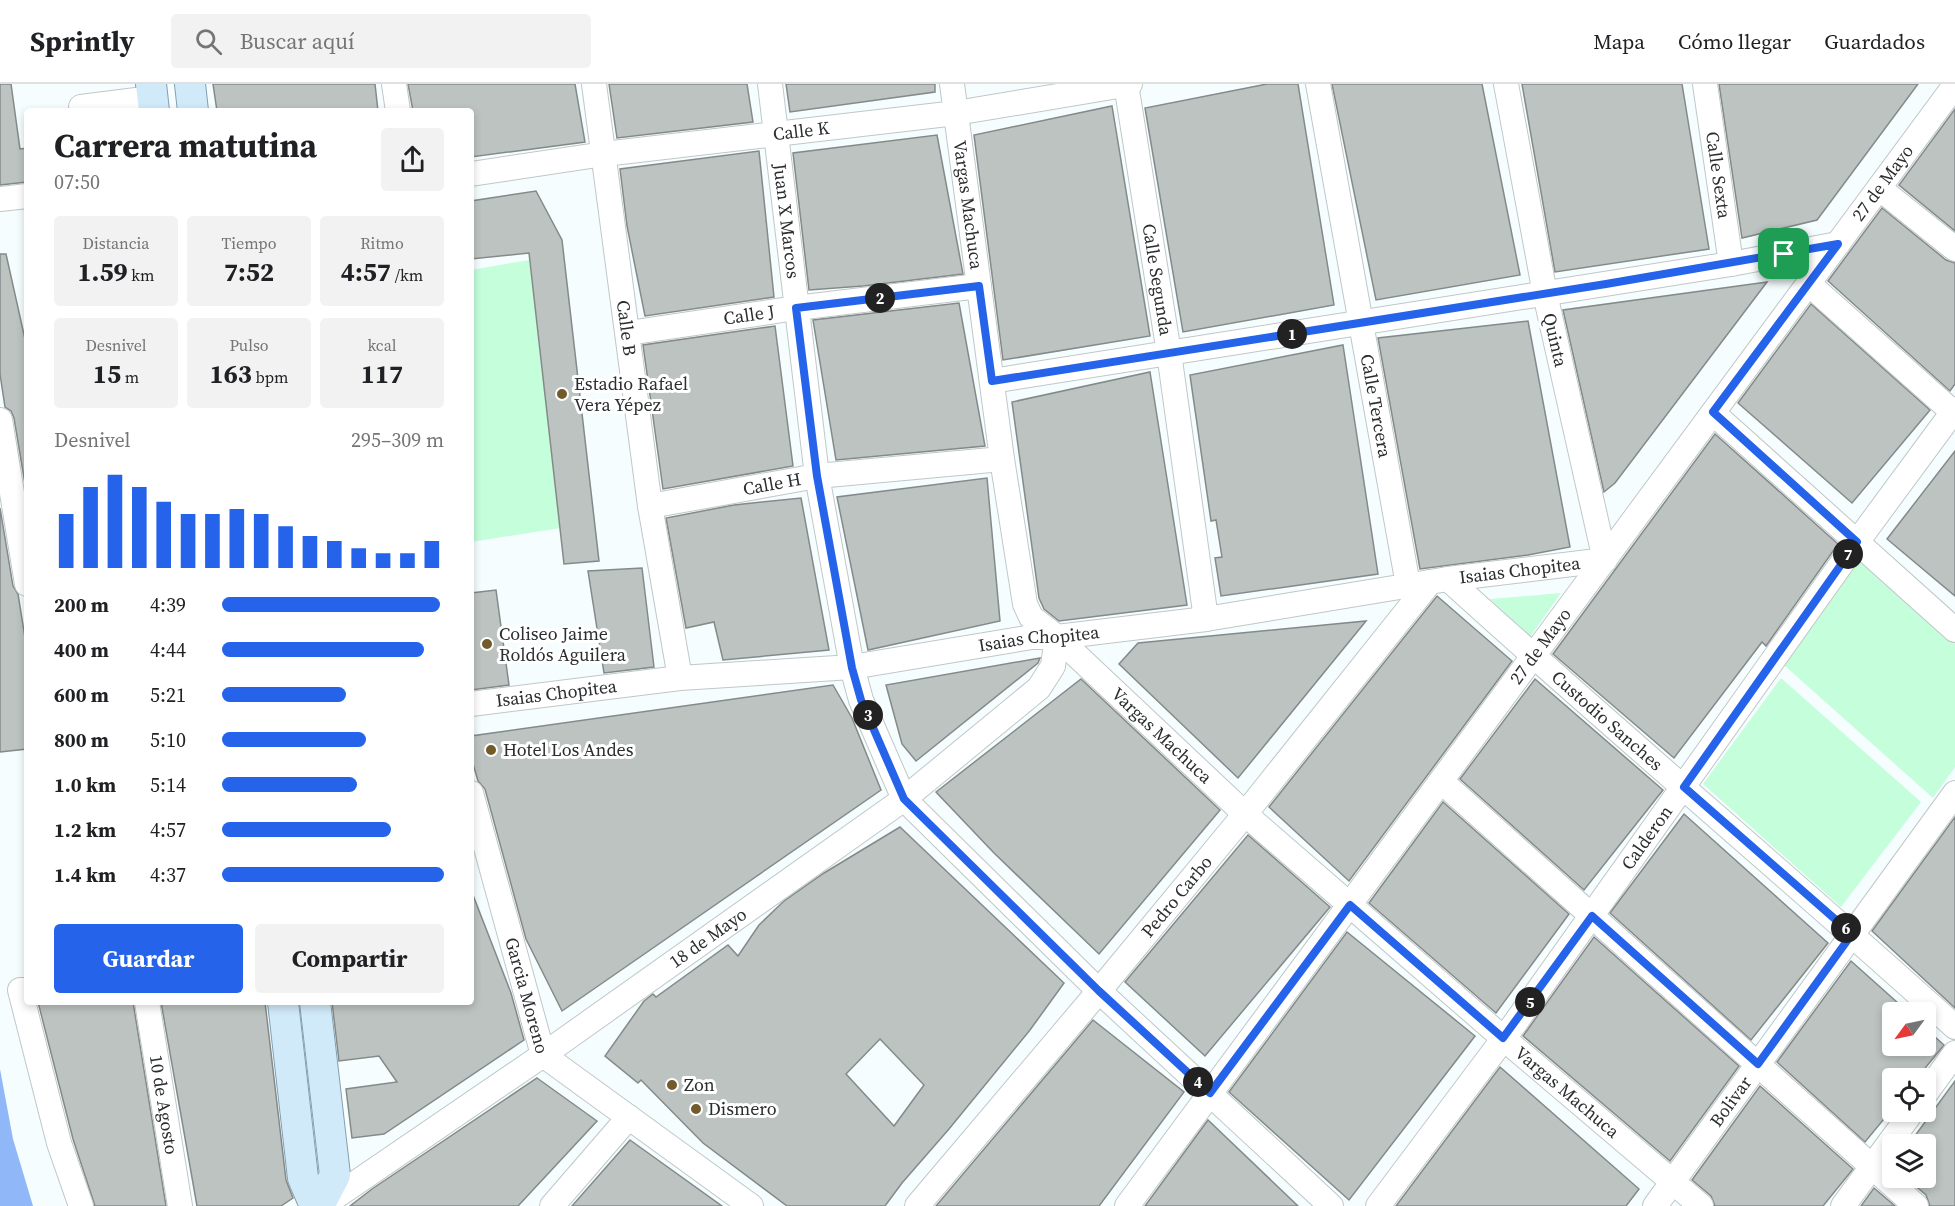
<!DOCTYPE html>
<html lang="es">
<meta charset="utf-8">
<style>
:root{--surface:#fff;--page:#f2f2f2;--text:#202124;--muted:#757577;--line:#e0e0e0;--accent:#2563eb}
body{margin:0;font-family:"Source Serif 4",serif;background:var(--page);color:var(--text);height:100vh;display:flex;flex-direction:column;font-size:22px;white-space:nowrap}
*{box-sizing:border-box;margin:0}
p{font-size:20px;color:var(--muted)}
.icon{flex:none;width:33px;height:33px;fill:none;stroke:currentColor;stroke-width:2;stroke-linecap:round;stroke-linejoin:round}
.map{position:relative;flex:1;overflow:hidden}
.sheet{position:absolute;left:24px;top:24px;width:450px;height:897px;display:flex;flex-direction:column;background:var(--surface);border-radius:6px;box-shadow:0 3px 9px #0003}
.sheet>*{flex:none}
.needle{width:39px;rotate:237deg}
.tools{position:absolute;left:1882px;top:918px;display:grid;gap:12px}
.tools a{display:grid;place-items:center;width:54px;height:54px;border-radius:6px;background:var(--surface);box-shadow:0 3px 9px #0003;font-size:30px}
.pin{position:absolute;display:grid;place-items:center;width:51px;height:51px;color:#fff;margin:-26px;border-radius:12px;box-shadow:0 3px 9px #0006}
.km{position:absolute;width:30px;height:30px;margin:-15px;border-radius:50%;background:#222;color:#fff;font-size:16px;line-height:30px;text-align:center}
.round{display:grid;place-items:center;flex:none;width:63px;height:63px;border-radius:6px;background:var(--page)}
.head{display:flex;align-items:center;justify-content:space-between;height:102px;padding:0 30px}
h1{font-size:33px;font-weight:700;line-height:45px}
.stats{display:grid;grid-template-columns:repeat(3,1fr);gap:9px;height:102px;padding:6px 30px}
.stats div{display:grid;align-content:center;border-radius:6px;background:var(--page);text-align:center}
.stats b{font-size:26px;font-weight:700}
.stats small{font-size:16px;font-weight:400}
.stats p{font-size:16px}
.chart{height:168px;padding:12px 30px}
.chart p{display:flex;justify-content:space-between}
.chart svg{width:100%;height:108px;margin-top:6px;stroke:var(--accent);stroke-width:6}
.cta{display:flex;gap:12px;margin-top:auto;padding:12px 30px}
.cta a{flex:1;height:69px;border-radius:6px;background:var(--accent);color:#fff;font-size:24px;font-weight:700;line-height:69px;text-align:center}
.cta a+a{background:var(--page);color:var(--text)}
ul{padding:0 30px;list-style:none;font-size:20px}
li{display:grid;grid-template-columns:96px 72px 1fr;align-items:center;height:45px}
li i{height:15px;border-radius:8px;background:var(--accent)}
header{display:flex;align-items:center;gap:36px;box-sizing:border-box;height:84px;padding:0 30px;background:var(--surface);border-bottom:2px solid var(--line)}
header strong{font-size:28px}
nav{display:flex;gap:33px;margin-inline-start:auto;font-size:21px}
.search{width:420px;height:54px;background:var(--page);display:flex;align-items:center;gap:15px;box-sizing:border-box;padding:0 21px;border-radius:6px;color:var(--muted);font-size:22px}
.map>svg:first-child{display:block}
</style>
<header>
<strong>Sprintly</strong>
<div class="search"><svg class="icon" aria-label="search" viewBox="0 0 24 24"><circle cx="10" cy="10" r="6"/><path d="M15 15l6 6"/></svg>Buscar aquí</div>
<nav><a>Mapa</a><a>Cómo llegar</a><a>Guardados</a></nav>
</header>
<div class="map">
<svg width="1955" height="1122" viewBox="0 0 1955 1122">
<rect width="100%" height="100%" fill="#f6fdfe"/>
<g fill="#c4fedb">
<polygon points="529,176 560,444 471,458 471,186"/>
<polygon points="1860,472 1955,556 1955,683 1933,714 1784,581"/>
<polygon points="1561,509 1530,553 1490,515"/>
<polygon points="1781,594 1921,718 1841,823 1703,700"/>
</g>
<polygon fill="#90b8f8" points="0,985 13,1055 33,1122 0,1122"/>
<g fill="#bcc3c1" stroke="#848a89" stroke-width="1.5" fill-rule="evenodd">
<polygon points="0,0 11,0 20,65 27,64 27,98 0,101"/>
<polygon points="213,0 375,0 378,27 217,27"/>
<polygon points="408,0 575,0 585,58 471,73 471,27 413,27"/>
<polygon points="609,0 747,0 753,38 617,54"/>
<polygon points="786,0 935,0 935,8 790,28"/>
<polygon points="1267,0 1298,0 1334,221 1183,248 1145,24"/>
<polygon points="1332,0 1482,0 1520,191 1376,216"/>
<polygon points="1522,0 1682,0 1709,165 1555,188"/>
<polygon points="1719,0 1918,0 1817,136 1742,154"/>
<polygon points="1112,22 1150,252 1003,276 974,51"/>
<polygon points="1955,25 1955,147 1899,101"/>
<polygon points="937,51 963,190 863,202 809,206 793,69"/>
<polygon points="759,67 774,213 645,232 627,142 620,85"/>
<polygon points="536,107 562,156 599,477 564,480 529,169 471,175 471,117"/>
<polygon points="1882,124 1946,176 1955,179 1955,300 1950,307 1828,197"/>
<polygon points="0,170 6,170 27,264 27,412 14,334 11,327 5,323 0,290"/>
<polygon points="1767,198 1615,399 1604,408 1563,226"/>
<polygon points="959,219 985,362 836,376 813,236"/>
<polygon points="1811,220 1930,326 1852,419 1738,319"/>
<polygon points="1528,237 1570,463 1528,471 1420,485 1378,254"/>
<polygon points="775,242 793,382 663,405 643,261"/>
<polygon points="1343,261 1378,490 1221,512 1215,474 1222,473 1216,436 1211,437 1190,291"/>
<polygon points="1150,288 1187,521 1059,537 1044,525 1039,514 1012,318"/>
<polygon points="1715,350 1838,460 1766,562 1762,558 1674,674 1553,570"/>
<polygon points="1955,367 1955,512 1887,455"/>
<polygon points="987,394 1000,537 868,566 837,413"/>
<polygon points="801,414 829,566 723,576 714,538 686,544 666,434 734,421"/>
<polygon points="0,424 13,502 18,510 27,566 27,665 0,668"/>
<polygon points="642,484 654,583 604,589 588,487"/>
<polygon points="496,506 509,601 471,606 471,509"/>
<polygon points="1437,512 1512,577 1349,797 1269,723"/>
<polygon points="1366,537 1238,694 1119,580 1138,559"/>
<polygon points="1040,574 1038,579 916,677 902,660 886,601"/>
<polygon points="1081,595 1220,726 1099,870 994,769 936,708"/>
<polygon points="1535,595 1663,706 1584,806 1460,695"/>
<polygon points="833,601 852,634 881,706 562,927 526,855 485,705 478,697 471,673 471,652"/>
<polygon points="1443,718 1569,830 1496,929 1369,819"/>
<polygon points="1684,730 1828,859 1751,956 1610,829"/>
<polygon points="1955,733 1955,924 1872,847"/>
<path d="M900 743 1064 899 1030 946 949 1045 902 1099 885 1122H787L703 1059 641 996 638 999 605 972 644 917 653 910 656 913 728 861 738 872 759 841 784 817 824 789ZM880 955 924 1001 894 1042 846 990Z"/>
<polygon points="1248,751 1330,823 1205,972 1125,898"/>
<polygon points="471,806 511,909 524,956 384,1050 352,1054 346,1005 397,998 379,972 339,977 332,918 471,918"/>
<polygon points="1347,848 1475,952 1349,1116 1229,1008"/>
<polygon points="1594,853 1739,982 1670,1077 1523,952"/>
<polygon points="1851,877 1908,928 1893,928 1893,962 1926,962 1926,945 1944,961 1917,994 1893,994 1893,1024 1865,1058 1777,978"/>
<polygon points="38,918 133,918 166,1122 95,1122 73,1055"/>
<polygon points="161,918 265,918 286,1096 293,1114 281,1122 197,1122"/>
<polygon points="1093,936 1184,1008 1099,1122 936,1122"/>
<polygon points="1500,983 1639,1105 1626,1122 1396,1122"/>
<polygon points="537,994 597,1037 518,1122 350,1122 372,1105"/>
<polygon points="1955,997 1955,1122 1930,1122 1926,1111 1906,1094 1926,1094 1926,1060 1909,1060"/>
<polygon points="1760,1002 1853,1085 1823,1122 1715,1122 1711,1112 1692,1096"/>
<polygon points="1208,1036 1298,1122 1145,1122"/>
<polygon points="630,1056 722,1122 572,1122"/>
<polygon points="1874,1104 1895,1122 1861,1122"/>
</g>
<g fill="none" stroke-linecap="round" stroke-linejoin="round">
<defs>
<g id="minor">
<polyline points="394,0 398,27"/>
<path id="s1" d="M594 0 650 422 680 594"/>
<path id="s2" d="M770 0 817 392 852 583 861 616 904 715 1099 907 1331 1122"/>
<path id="s3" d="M952 0 1002 375 1025 520 1031 533 1057 553 1245 730 1503 954 1701 1122"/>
<path id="s4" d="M1126 0 1169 269 1206 535"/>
<path id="s5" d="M1318 0 1408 501"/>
<path id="s6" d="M1705 0 1731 180"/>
<polyline points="82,27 81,23 152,14"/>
<path id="s7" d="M471 90 604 70 956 29 1130 0"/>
<polyline points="1879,104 1955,165"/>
<polyline points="0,115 27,112"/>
<polyline points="1809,200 1955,330"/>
<path id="s8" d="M628 251 635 248 796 224 979 202"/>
<polyline points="992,297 1731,180 1838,160"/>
<polyline points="1713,329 1955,546"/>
<polyline points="0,336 27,500"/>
<path id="s9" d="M650 422 817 392 1002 375"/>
<path id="s10" d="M1448 495C1615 647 1788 792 1955 943"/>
<path id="s11" d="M471 620 680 594 852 583 1032 553H1057L1206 535 1448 495 1605 476 1545 210 1506 0"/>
<polyline points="1441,697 1916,1122"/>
<path id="s12" d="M471 709 543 971 751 1122"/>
<polyline points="27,906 20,906 59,1059 81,1122"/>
<path id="s13" d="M147 918 180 1122"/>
<polyline points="1926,1009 1955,969"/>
<path id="s14" d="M322 1122 543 971 904 715 1039 604 1053 582 1057 553"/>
<polyline points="552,1122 629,1033"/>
<path id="s15" d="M917 1122 1099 907 1245 730 1430 498"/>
<path id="s16" d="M1127 1122 1955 1"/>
<path id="s17" d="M1378 1122 1513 942 1857 458 1955 325"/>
<path id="s18" d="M1655 1122 1955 709"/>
<polyline points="1843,1122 1912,1028"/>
</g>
<g id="major">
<polyline points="151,0 154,27"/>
<polyline points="190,0 193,27"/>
<polyline points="283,918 303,1094 315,1122"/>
<polyline points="315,918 335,1091 319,1122"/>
</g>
</defs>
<use href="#minor" stroke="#c0c7c8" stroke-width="26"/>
<use href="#major" stroke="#839faf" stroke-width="32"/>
<use href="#minor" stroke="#fff" stroke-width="24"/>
<use href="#major" stroke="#d1eaf9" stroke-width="30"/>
</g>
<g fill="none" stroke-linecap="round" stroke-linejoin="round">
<defs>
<polygon id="route" points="1838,160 1713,328 1857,458 1684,703 1852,850 1758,980 1592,832 1503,954 1350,821 1210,1009 1099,907 904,715 861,616 852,584 817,392 796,224 979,202 992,297 1606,200"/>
</defs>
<use href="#route" stroke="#fff" stroke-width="12"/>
<use href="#route" stroke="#2563eb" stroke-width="8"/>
</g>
<g fill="#735a2b" stroke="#fff" stroke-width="2">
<circle cx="562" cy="310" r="6"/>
<circle cx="487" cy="560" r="6"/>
<circle cx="491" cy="666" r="6"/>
<circle cx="672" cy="1001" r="6"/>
<circle cx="696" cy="1025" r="6"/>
</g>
<g text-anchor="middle" stroke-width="6" stroke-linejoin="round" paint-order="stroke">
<g font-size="18" fill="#2b2d2e" stroke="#fff">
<text dy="6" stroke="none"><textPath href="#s7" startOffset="333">Calle K</textPath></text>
<text dy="6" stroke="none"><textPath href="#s6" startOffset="92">Calle Sexta</textPath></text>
<text dy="6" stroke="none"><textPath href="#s16" startOffset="1272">27 de Mayo</textPath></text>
<text dy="6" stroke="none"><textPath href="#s3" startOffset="122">Vargas Machuca</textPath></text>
<text dy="6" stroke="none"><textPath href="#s2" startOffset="138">Juan X Marcos</textPath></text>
<text dy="6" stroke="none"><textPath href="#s4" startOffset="198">Calle Segunda</textPath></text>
<text dy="6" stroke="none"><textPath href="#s8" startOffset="123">Calle J</textPath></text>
<text dy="6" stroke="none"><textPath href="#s1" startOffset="246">Calle B</textPath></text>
<text transform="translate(1555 256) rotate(77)" y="6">Quinta</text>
<text dy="6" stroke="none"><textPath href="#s5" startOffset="327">Calle Tercera</textPath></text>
<text dy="6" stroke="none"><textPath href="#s9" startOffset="124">Calle H</textPath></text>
<text dy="6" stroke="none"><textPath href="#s11" startOffset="1058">Isaias Chopitea</textPath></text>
<text dy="6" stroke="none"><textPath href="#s11" startOffset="572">Isaias Chopitea</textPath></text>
<text dy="6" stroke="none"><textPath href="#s16" startOffset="696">27 de Mayo</textPath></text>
<text dy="6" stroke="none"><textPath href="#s11" startOffset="86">Isaias Chopitea</textPath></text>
<text dy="6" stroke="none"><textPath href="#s10" startOffset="213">Custodio Sanches</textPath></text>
<text dy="6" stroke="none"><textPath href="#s3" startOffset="716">Vargas Machuca</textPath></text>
<text dy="6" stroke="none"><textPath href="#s17" startOffset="456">Calderon</textPath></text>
<text dy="6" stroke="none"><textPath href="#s15" startOffset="404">Pedro Carbo</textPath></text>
<text dy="6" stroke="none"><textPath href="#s14" startOffset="470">18 de Mayo</textPath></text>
<text dy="6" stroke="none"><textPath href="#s12" startOffset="210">Garcia Moreno</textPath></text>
<text dy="6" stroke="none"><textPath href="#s3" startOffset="1256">Vargas Machuca</textPath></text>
<text dy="6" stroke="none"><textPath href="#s18" startOffset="129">Bolivar</textPath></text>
<text dy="6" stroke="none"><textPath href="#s13" startOffset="104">10 de Agosto</textPath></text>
</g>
<g font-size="18" fill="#2b2d2e" stroke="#fff" text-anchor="start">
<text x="574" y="306">Estadio Rafael<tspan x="574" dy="21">Vera Yépez</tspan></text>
<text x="499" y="556">Coliseo Jaime<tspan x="499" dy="21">Roldós Aguilera</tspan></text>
<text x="503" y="672">Hotel Los Andes</text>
<text x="684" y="1007">Zon</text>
<text x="708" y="1031">Dismero</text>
</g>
</g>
</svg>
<div class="tools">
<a><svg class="needle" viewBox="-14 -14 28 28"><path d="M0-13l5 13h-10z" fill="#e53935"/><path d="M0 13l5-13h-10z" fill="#757577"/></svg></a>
<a><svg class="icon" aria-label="locate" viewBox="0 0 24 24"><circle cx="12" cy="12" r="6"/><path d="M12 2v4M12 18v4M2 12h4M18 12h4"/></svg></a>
<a><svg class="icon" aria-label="layers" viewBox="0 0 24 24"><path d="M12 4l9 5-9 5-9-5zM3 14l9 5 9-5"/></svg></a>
</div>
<div class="pin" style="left:1784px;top:170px;background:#1e9e55"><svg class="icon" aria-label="arrive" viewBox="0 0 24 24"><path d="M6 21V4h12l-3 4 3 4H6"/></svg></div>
<b class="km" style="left:1292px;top:250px">1</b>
<b class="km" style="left:880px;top:214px">2</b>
<b class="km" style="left:868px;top:631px">3</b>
<b class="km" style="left:1198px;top:998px">4</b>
<b class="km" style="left:1530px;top:918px">5</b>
<b class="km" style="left:1846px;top:844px">6</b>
<b class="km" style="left:1848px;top:470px">7</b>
<section class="sheet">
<div class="head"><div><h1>Carrera matutina</h1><p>07:50</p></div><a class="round"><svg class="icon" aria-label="share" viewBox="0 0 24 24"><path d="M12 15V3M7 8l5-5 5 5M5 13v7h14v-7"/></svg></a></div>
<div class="stats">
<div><p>Distancia</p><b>1.59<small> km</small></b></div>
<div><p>Tiempo</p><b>7:52</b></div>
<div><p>Ritmo</p><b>4:57<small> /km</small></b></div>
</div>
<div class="stats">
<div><p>Desnivel</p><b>15<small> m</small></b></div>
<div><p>Pulso</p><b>163<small> bpm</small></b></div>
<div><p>kcal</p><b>117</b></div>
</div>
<div class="chart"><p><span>Desnivel</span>295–309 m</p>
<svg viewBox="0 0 160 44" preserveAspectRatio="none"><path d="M5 44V22M15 44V11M25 44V6M35 44V11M45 44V17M55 44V22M65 44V22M75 44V20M85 44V22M95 44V27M105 44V31M115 44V33M125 44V36M135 44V38M145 44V38M155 44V33"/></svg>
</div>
<ul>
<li><b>200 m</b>4:39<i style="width:98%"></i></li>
<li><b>400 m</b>4:44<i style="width:91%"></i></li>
<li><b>600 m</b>5:21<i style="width:56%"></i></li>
<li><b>800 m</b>5:10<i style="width:65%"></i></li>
<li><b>1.0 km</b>5:14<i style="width:61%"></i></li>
<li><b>1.2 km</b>4:57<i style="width:76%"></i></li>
<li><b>1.4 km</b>4:37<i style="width:100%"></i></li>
</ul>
<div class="cta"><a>Guardar</a><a>Compartir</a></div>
</section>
</div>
